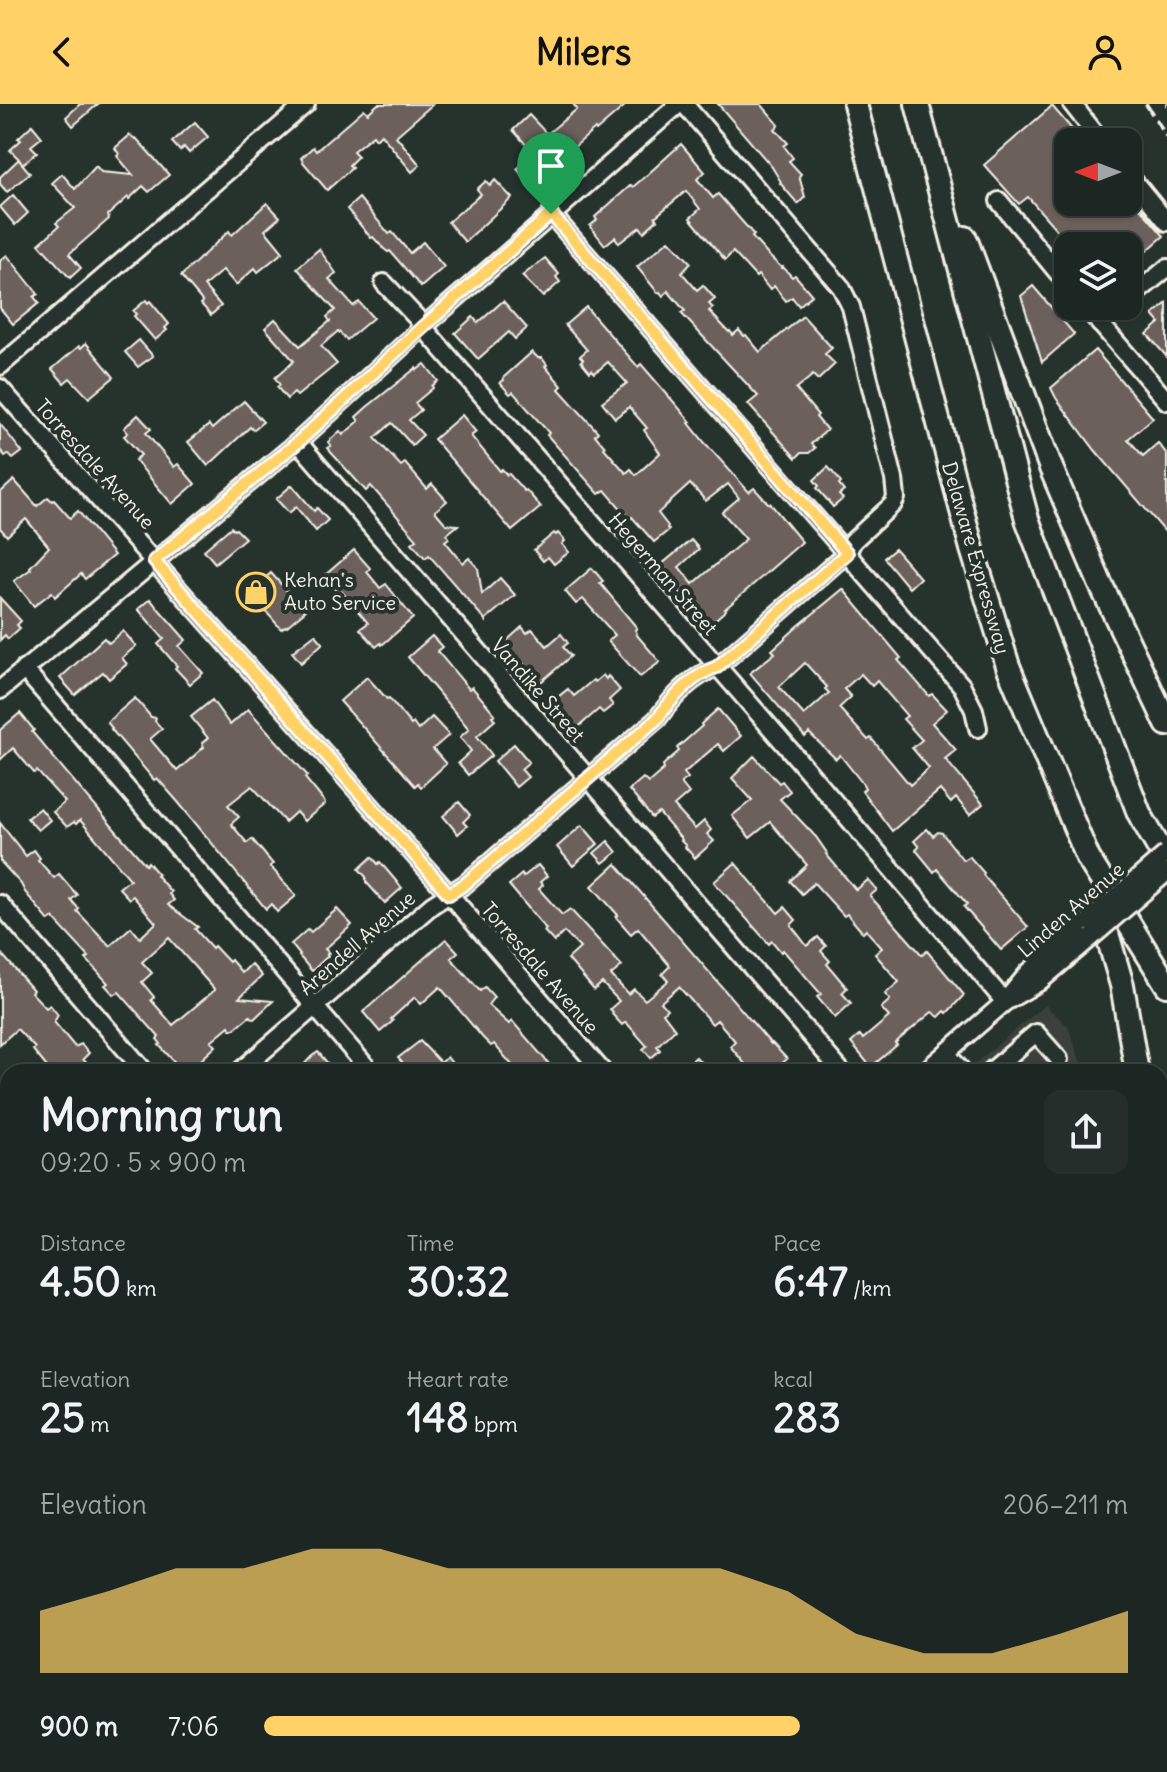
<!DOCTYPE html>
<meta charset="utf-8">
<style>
:root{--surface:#1c2622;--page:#252e2a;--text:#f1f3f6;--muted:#a0a5a5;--line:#3a4340;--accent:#ffd166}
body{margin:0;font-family:Delius,sans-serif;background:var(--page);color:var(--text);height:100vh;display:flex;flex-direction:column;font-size:30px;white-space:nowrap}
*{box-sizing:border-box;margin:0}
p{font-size:26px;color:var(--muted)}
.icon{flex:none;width:44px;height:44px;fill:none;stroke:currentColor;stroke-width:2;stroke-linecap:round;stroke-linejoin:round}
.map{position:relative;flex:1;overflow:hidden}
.drawer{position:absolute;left:0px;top:960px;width:1168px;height:708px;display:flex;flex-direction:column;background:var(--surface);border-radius:24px 24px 0 0;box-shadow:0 2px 6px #0004,0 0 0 2px var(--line)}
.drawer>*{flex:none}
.needle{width:52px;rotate:270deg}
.controls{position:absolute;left:1054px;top:24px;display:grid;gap:16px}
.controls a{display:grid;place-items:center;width:88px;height:88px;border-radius:16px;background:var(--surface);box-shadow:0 2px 6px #0004,0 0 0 2px var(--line);font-size:40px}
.pin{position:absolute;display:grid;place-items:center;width:68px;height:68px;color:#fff;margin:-82px -34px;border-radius:50% 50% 50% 0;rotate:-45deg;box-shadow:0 0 8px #0007}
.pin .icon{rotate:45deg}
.round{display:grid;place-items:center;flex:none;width:84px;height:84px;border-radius:16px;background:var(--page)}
.headline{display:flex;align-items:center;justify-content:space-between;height:136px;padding:0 40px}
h1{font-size:44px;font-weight:700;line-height:60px}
.stats{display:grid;grid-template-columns:repeat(3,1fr);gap:12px;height:136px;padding:8px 40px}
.stats div{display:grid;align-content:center}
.stats b{font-size:40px;font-weight:700}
.stats small{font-size:22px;font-weight:400}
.stats p{font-size:22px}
.chart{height:224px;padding:16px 40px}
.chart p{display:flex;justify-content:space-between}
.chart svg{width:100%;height:144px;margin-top:8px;fill:var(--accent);opacity:.7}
ul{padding:0 40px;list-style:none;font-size:26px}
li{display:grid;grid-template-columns:128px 96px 1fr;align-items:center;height:60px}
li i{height:20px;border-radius:10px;background:var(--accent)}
header{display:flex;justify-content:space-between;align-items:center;height:104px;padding:0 40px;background:var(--accent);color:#111;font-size:36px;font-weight:700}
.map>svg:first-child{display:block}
</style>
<header><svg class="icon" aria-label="back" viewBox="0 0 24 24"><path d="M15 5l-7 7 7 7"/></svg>Milers<svg class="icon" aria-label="person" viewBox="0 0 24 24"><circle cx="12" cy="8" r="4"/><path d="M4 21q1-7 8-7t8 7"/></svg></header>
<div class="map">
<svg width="1167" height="1668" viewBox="0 0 1167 1668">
<rect width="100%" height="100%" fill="#26332d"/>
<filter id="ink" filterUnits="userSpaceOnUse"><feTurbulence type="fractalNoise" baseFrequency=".0125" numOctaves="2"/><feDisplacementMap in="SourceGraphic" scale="16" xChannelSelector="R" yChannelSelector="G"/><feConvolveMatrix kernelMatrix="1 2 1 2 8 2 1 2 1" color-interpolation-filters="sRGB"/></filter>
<g filter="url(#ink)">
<polygon fill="#3b403b" points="1045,901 1068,922 1084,968 965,968"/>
<g fill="#607052" stroke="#aab09d" stroke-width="2">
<polygon points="1160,1654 1167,1662 1167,1668 1074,1668 1077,1660 1160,1660"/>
<polygon points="154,1660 721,1660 721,1668 155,1668 150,1663"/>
</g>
<polygon fill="#45696b" stroke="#8b9f9d" stroke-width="2" points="174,1660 229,1660 220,1668 168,1668 167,1667"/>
<g fill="#6c605c" stroke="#f4f1e8" stroke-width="2" fill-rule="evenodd">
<polygon points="80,0 98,0 73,22 66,13"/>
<polygon points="378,0 433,0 396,32 420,61 412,68 381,30 376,35 373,31 353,47 358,52 349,61 352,64 327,86 303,58 301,54 313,43 316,47 364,5 368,9"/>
<polygon points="573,0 627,0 596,27 595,25 530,81 517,65 529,55 524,48 529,44 513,26 529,11 547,30 577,5"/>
<polygon points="718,0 761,0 779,21 775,25 788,39 784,42 793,54 789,57 801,70 799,72 805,93 798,100 780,79 781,78 772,63"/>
<polygon points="1052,2 1083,38 1068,38 1068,98 1135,98 1164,132 1128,163 1128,142 1068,142 1068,159 1052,142 1063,133 1028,93 1019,100 984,61"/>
<polygon points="195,18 208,33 189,49 184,43 180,47 172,38"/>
<polygon points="32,21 42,33 31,42 37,48 23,60 19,56 30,69 7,88 0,80 0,73 19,55 10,46 21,36 18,34"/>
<polygon points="130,31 135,35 136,34 169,71 149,88 143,82 129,95 128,93 108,111 109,115 69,150 81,164 70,174 39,140 59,122 56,119 75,104 52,79 62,70 75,85 96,62 101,68 133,71 117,52 119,50 115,44"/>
<polygon points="681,40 705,68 697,75 713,94 718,90 754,131 752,133 768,151 782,164 783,163 792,173 795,171 812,191 799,202 792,193 786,197 774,182 770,186 758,171 756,173 733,148 725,156 690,114 700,105 686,87 655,113 657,116 644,128 640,123 619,139 615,133 605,141 590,122 597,116 595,113 631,81 633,83 648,70"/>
<polygon points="495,76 512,94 465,138 448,118 481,90 477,85 486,77 490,82"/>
<polygon points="13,91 28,109 15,121 0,103"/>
<polygon points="359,94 389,130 392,128 410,149 423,138 444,163 421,183 390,147 388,148 384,145 373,133 371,134 347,105"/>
<polygon points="267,99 280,113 265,126 283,148 258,168 255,164 236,181 223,166 204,182 221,202 211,211 201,200 203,198 181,172 229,127 232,131"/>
<polygon points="669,136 691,159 682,169 697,186 703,181 715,195 709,200 713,204 709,207 729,228 730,227 733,231 739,226 744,232 746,231 760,248 803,212 832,244 825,250 835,260 818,276 813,271 796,285 818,311 816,313 827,326 811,340 815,344 809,349 801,349 796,354 748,300 758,292 681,209 685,207 668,187 663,192 660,188 658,189 637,163"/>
<polygon points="319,145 336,169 329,175 353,202 359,198 373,214 347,236 338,227 321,242 337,260 297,292 294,289 287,295 277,283 280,281 275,274 294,257 265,224 275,215 300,242 330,217 327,213 335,206 297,164"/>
<polygon points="7,151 38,190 34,193 39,199 13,220 0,204 0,157"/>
<polygon points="545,154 559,170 556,173 560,178 543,193 522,172"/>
<polygon points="1033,182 1074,230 1042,258 1021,192"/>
<polygon points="146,196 148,199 150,197 169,220 165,224 167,226 155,236 134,212 136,210 133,207"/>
<polygon points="503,197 527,224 515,235 509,228 478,255 455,229 473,213 478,219"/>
<polygon points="1167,199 1167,253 1147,230 1160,219 1153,211"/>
<polygon points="586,203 638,263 641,260 691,318 689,319 705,339 749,388 754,384 768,399 770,399 802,438 725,505 726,506 708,522 690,503 689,499 672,479 674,477 661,461 691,436 699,445 679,463 693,480 746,435 722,408 739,394 728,380 706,397 690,380 658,409 668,422 667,424 669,426 654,438 632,413 630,415 605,386 599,390 547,331 549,329 513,288 510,290 500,279 504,276 503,274 532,248 538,254 542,254 547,261 545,262 562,282 559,285 598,328 595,331 605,343 604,344 626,369 631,365 636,371 660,349 644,326 647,324 629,303 615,314 602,298 627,279 608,258 595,269 592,266 590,268 581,257 583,255 580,252 587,246 565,221"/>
<polygon points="139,236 153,252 138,263 125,248"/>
<polygon points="86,239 114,273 89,294 70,274 64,279 52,265 79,242 81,244"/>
<polygon points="1095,246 1153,314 1128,335 1143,352 1158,339 1167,350 1167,430 1095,346 1056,294 1051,284"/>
<polygon points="425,260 438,277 432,282 433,284 415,299 421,306 409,316 423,331 412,341 392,319 375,334 401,362 405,359 427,385 432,380 447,397 435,407 446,420 458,421 447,430 449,434 445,437 463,459 469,454 478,464 482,490 500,474 515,491 486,515 486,517 429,451 425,454 412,439 417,435 371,382 366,387 327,344 331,342 328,338 340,327 343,331 359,317 356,313 367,303 416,264 417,266"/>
<polygon points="244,297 263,318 253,326 250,323 208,362 188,338 209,321 212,325"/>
<polygon points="138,311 151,325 146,329 174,363 178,360 195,380 172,400 135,356 141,351 124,332 128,329 124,324"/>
<polygon points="462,311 476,328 471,332 500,367 502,365 507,371 509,370 524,387 526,386 541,403 512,427 434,335"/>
<polygon points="0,320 22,348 13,355 8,350 5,352 0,346"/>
<polygon points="828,363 836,372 841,379 839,381 844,387 839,391 843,395 833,403 817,384 819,382 814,376"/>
<polygon points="14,376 37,402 48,393 52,397 54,396 70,414 78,407 114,451 85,475 81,470 55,493 52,488 34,502 14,477 31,465 30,463 49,443 26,415 7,432 0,424 0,389"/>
<polygon points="292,381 314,407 317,404 328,416 316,427 296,403 289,409 276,395"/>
<polygon points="231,423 234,426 236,425 245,434 215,459 204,446"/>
<polygon points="554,429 556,431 558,429 565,437 562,440 569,448 554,460 548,453 543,457 534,446"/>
<polygon points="895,445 920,474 909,484 884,454"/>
<polygon points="354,446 370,464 367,468 380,484 386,480 413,514 382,541 381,539 376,543 360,525 368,519 342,488 340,491 324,472"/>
<polygon points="592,464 603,477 600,479 637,524 635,526 637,529 636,530 660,558 640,573 608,537 615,531 583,495 576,500 565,487"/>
<polygon points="271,469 305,507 286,523 285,522 281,525 249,488"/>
<path d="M843 485 901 554 898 556 929 592 932 590 934 592 947 606 932 619 956 646 945 655 983 700 970 711 956 694 951 699 940 686 892 727 862 687 865 684 863 680 840 651 836 655 809 629 805 633 750 569 775 549 772 546 797 523ZM805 559 827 583 825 585 829 589 804 611 779 583ZM861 570 872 582 877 577 907 612 903 615 922 636 912 644 929 664 910 681 871 634 868 636 839 604 851 593 844 585Z"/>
<polygon points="0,494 21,517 17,521 20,524 8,535 5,531 0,536"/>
<polygon points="150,495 186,536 179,542 203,569 190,580 175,564 177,562 158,540 164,535 138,505"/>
<polygon points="522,523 527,529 532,525 547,542 561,530 568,539 563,543 571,552 541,578 520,557 518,558 503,540"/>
<polygon points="123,527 136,542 122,554 127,560 109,575 103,568 75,591 60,574 104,534 109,539"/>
<polygon points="315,530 323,539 301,559 292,548"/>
<polygon points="432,532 442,543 437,547 469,585 472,583 495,610 492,612 495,616 477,632 492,651 468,671 458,659 471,647 460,633 469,625 408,553"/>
<polygon points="603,571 606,575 608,572 620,586 609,596 613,601 603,609 599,605 576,625 554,596 568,585 574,592 593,576 595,578"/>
<polygon points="367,573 387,595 389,594 411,621 413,619 418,626 432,613 449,631 433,645 446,660 421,683 418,679 415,682 340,597"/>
<polygon points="135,594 151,613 156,614 155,617 162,625 150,635 177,667 204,643 202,639 208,634 191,613 212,596 230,621 248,605 308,672 305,674 324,697 325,700 304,717 296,708 285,718 252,682 228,701 239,713 231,720 247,739 252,735 273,760 270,762 296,792 277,808 271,800 266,805 178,698 157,674 154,676 111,625 112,624 107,618"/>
<polygon points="718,605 741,632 724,647 718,640 684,669 688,674 681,679 689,689 674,702 695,725 704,717 711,726 707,730 714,737 695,754 685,743 686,742 681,737 682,736 659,709 652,714 629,686 643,674 648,679 664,665 663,661 679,647 677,644 702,622 701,620"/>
<path d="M20 609 34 626 32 628 117 728 146 761 148 758 158 770 156 771 171 788 169 790 174 796 168 801 198 823 195 825 212 844 214 842 229 858 231 856 242 869 251 860 262 872 239 894 273 897 254 915 250 912 234 925H231L229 922 211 937 216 942 189 967 186 964 184 965 182 963 180 964 159 941 161 940 157 935 159 933 119 888 114 891 105 881 108 879 86 855 89 853 53 814 49 817 25 788 21 780 0 757V719L26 752 34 746 40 754 38 756 54 774 59 770 77 791 71 796 79 805 77 807 110 842 131 823 140 834 156 819 133 792 129 795 119 784 130 775 80 716 76 720 74 718 67 723 53 708 65 698 37 667 34 669 13 644 0 656V626ZM169 834 215 886 173 921 151 896 154 893 142 878 152 869 142 858Z"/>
<polygon points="514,640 529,658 521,665 528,673 516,683 495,657"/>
<polygon points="754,652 779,679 782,677 790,687 780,695 816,733 827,749 826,750 856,786 868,776 877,786 870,792 922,851 927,847 964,891 947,909 945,907 939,913 932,908 895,939 897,941 871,963 851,939 860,931 863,935 889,913 881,904 890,896 885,890 899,878 875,850 882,844 866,826 863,829 847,810 844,812 814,779 802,790 790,777 807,761 770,718 750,734 732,712 752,696 732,674"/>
<polygon points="459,698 470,711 463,718 467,722 458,730 443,712"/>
<polygon points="40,704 50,716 38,726 27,714"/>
<polygon points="582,721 598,740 573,762 557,743"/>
<polygon points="927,725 933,732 938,728 942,729 963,756 969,752 984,769 983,771 1028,823 1001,846 964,803 967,800 937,765 934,768 916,746 919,743 914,737"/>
<polygon points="608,737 617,748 603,759 594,749"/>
<polygon points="372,753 378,760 380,758 402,784 385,799 366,778 366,773 359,765"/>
<polygon points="735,759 778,809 785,803 796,816 791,821 807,842 818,833 826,842 821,847 830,857 827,860 847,884 842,889 851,899 835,914 817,893 821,890 783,846 781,848 772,837 769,840 714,778"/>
<polygon points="616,760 771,940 772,939 787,955 772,968 737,968 746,961 730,942 735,937 717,916 712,920 679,883 661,898 667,905 663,909 675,925 657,942 660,946 651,954 643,945 647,942 626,918 622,921 612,910 613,908 610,905 619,897 602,879 594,886 568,855 580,844 564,828 554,838 544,827 546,825 509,781 522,770 523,773 538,761 547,772 540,778 543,781 539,785 562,811 570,805 622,862 611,871 628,890 634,885 645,896 668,877 662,870 670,862 638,824 631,830 616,813 618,811 592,782"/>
<polygon points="337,805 352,821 325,845 329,849 327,850 328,852 312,867 299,852 300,851 291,840 308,825 311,828"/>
<polygon points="446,835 458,848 451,854 480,887 485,883 494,893 488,901 509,920 512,917 556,968 518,968 494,940 491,942 483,934 440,883 421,900 415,893 391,915 393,917 380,928 363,908"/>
<polygon points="0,848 33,886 31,888 46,904 50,901 58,911 54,918 75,943 81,940 89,949 83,955 94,968 53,968 46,962 33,946 35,944 17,925 0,940"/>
<polygon points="420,937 441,959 447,953 459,968 410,968 398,954"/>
<polygon points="318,948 335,968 297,968 312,952"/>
<polygon points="696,953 709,968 679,968"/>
</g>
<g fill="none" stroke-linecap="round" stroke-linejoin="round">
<defs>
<g id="minor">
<polyline points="1072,0 1102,38"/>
<polyline points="1128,70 1167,118"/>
<polyline points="999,97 1068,181"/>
<polyline points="551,110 962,582 974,606 978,624"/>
<polyline points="384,179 417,214 423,223 796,653 1005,898"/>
<polyline points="1128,196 1167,164"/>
<polyline points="1085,202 1167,297"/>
<polyline points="1100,220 1121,202"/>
<polyline points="0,262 306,0"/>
<polyline points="0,284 449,790 603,968"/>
<polyline points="298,338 842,968"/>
<polyline points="24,565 371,968"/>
<polyline points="0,586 298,338 423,223 679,0"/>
<polyline points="0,800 145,968"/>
<polyline points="1011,890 1029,868 1087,818"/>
<polyline points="946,949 963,968"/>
<path d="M239 968 432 801 465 780 657 615C672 594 692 572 717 563L847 449 853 437 893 400 896 394 894 375 851 203 841 183 684 0"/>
<polyline points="924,968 1005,898 1039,878 1092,833"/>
<polyline points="990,968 1036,929 1059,955"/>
<polyline points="0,1061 8,1070"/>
<polyline points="0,1175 8,1168"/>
<polyline points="0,1323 8,1332"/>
<polyline points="0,1584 8,1593"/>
<polyline points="1160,1610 1167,1618"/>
<polyline points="66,1660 73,1668"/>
<polyline points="110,1668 119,1660"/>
</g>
<g id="highway">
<polyline points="855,0 972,445 1008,562 1088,754 1167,881"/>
<polyline points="917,0 1027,415 1139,709 1167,758"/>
<polyline points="965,134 1051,364 1100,479 1167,620"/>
<polyline points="1099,802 1122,881 1137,968"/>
<polyline points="1160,1260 1167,1244"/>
<polyline points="1160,1297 1167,1277"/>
<polyline points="1160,1415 1167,1407"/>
<polyline points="1160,1568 1167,1565"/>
<polyline points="739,1660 740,1668"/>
<polyline points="1018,1668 1021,1660"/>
<polyline points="1040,1668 1043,1660"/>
</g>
</defs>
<use href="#minor" stroke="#f4f1e8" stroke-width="22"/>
<use href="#highway" stroke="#f4f1e8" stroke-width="28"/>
<use href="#minor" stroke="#26332d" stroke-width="16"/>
<use href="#highway" stroke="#26332d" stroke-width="22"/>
<g stroke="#f4f1e8" stroke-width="4" stroke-dasharray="12 6" stroke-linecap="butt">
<polyline points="1146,0 1167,33"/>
<polyline points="1166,0 1167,1"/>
</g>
<defs>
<g id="minor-bridge">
<polyline points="1087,818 1167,749"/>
<polyline points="1092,833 1167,768"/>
</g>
</defs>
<use href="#minor-bridge" stroke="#f4f1e8" stroke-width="22" stroke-linecap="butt"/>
<use href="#minor-bridge" stroke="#26332d" stroke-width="16"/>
</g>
</g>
<g fill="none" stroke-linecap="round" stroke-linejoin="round" filter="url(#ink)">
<defs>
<path id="route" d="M551 110 847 449 717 563C692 571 672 594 657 615L465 780 449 790 154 457 298 338 423 223Z"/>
</defs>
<use href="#route" stroke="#fff" stroke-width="16"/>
<use href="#route" stroke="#ffd166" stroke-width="10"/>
</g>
<defs>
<symbol id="shop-ring" viewBox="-11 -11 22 22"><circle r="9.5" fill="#26332d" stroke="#ffd166" stroke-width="1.5"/><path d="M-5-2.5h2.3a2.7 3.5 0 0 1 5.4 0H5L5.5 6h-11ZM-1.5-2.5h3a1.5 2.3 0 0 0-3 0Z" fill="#ffd166"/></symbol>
</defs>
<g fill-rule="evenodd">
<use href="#shop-ring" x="234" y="466" width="44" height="44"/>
</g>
<g text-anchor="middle" stroke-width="8" stroke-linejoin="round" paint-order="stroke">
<g font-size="20" fill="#f4f1e8" stroke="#26332d">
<text transform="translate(95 360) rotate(48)" y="7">Torresdale Avenue</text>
<text transform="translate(976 454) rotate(74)" y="7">Delaware Expressway</text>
<text transform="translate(663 470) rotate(49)" y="7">Hegerman Street</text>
<text transform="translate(538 586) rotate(49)" y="7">Vandike Street</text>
<text transform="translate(1071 806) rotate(-41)" y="7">Linden Avenue</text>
<text transform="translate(357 839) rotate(-41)" y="7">Arendell Avenue</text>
<text transform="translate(540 864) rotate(49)" y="7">Torresdale Avenue</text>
</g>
<g font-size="20" fill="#f4f1e8" stroke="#26332d" text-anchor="start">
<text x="284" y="483">Kehan's<tspan x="284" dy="23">Auto Service</tspan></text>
</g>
</g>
</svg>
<div class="controls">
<a><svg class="needle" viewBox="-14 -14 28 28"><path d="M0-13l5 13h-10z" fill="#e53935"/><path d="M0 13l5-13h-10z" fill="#a0a5a5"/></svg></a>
<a><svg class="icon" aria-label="layers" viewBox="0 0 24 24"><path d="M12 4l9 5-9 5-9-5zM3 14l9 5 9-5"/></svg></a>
</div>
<div class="pin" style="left:551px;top:110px;background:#1e9e55"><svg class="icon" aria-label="arrive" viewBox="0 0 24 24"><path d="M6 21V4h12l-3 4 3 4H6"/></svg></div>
<section class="drawer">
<div class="headline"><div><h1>Morning run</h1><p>09:20 · 5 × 900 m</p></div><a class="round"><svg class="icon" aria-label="share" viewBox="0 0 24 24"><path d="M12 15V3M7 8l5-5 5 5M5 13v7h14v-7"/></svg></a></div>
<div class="stats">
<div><p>Distance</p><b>4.50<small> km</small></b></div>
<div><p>Time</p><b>30:32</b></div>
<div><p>Pace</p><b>6:47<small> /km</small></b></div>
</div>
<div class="stats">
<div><p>Elevation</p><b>25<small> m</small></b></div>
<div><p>Heart rate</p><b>148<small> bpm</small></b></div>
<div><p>kcal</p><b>283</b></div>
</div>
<div class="chart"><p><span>Elevation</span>206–211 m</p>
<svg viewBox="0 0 160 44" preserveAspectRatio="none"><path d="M0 44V25L10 19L20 12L30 12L40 6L50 6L60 12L70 12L80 12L90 12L100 12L110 19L120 32L130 38L140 38L150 32L160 25V44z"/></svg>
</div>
<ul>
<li><b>900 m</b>7:06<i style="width:62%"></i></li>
</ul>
</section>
</div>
